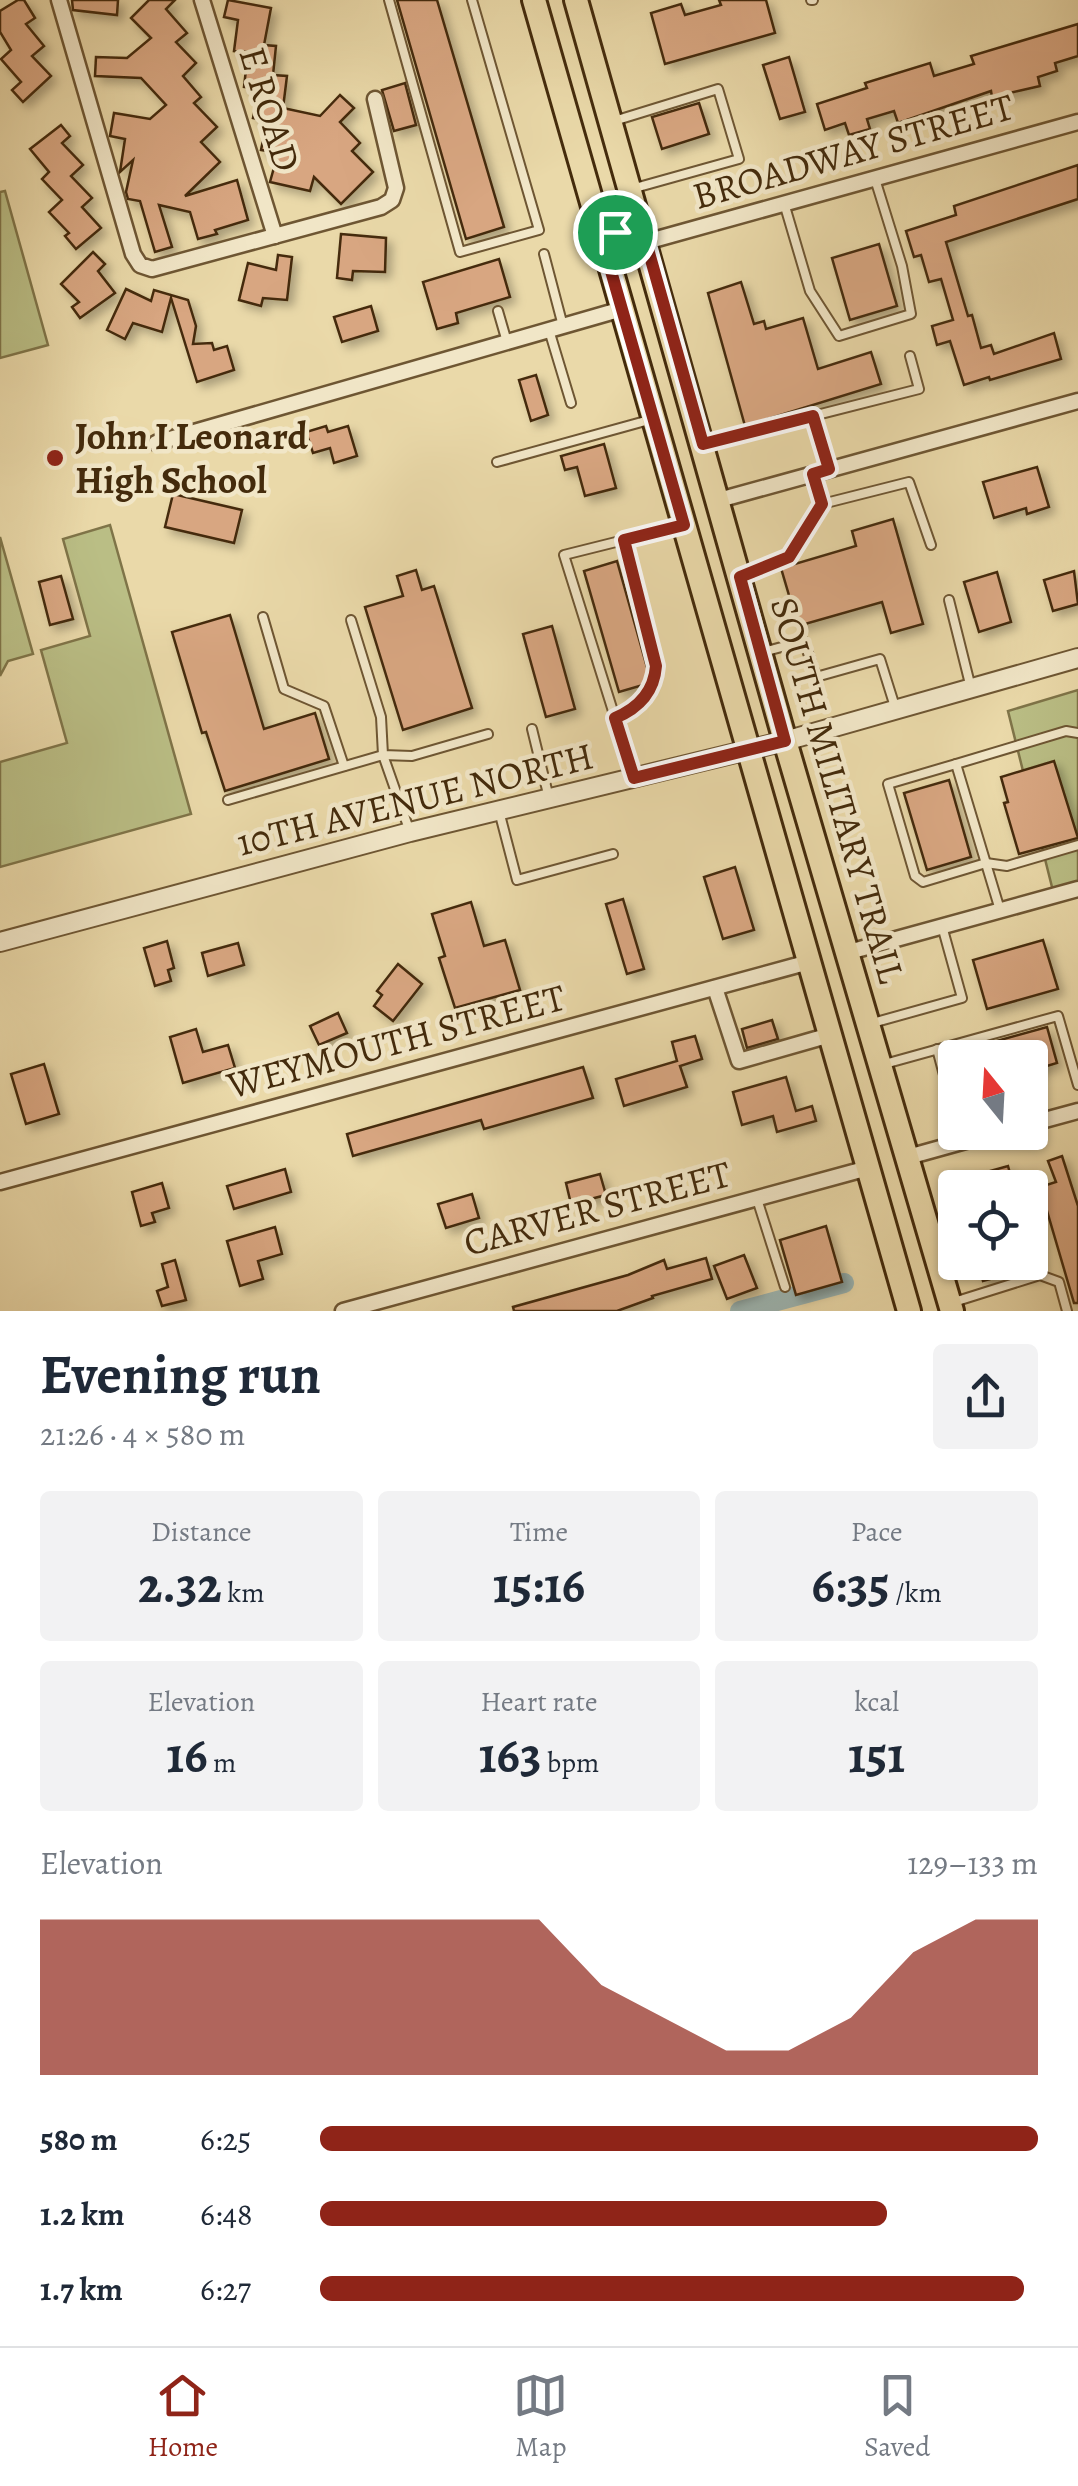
<!DOCTYPE html>
<meta charset="utf-8">
<style>
:root{--surface:#fff;--page:#f2f2f3;--text:#1f2937;--muted:#747a83;--line:#e0e1e3;--accent:#8f2418}
body{margin:0;font-family:Alegreya,serif;background:var(--page);color:var(--text);height:100vh;display:flex;flex-direction:column;font-size:38px;white-space:nowrap}
*{box-sizing:border-box;margin:0}
p{font-size:32px;color:var(--muted)}
.icon{flex:none;width:55px;height:55px;fill:none;stroke:currentColor;stroke-width:2;stroke-linecap:round;stroke-linejoin:round}
.map{position:relative;height:1311px;overflow:hidden}
.panel{display:flex;flex-direction:column;background:var(--surface);flex:1}
.panel>*{flex:none}
.needle{width:65px;rotate:342deg}
.fabs{position:absolute;left:938px;top:1040px;display:grid;gap:20px}
.fabs a{display:grid;place-items:center;width:110px;height:110px;border-radius:10px;background:var(--surface);box-shadow:0 2px 8px #0004;font-size:50px}
.pin{position:absolute;display:grid;place-items:center;width:85px;height:85px;color:#fff;margin:-42px;border:5px solid #fff;border-radius:50%;box-shadow:0 2px 10px #0007}
.round{display:grid;place-items:center;flex:none;width:105px;height:105px;border-radius:10px;background:var(--page)}
.overview{display:flex;align-items:center;justify-content:space-between;height:170px;padding:0 40px}
h1{font-size:55px;font-weight:700;line-height:75px}
.figures{display:grid;grid-template-columns:repeat(3,1fr);gap:15px;height:170px;padding:10px 40px}
.figures div{display:grid;align-content:center;border-radius:10px;background:var(--page);text-align:center}
.figures b{font-size:50px;font-weight:700}
.figures small{font-size:28px;font-weight:400}
.figures p{font-size:28px}
.chart{height:280px;padding:20px 40px}
.chart p{display:flex;justify-content:space-between}
.chart svg{width:100%;height:180px;margin-top:10px;fill:var(--accent);opacity:.7}
ul{padding:0 40px;list-style:none;font-size:32px}
li{display:grid;grid-template-columns:160px 120px 1fr;align-items:center;height:75px}
li i{height:25px;border-radius:12px;background:var(--accent)}
.dock{display:flex;justify-content:space-around;align-items:center;height:140px;border-top:2px solid var(--line);background:var(--surface);font-size:28px;color:var(--muted)}
.dock a{display:grid;justify-items:center;gap:5px}
.dock .active{color:var(--accent)}
.map>svg:first-child{display:block}
</style>
<div class="map">
<svg width="1078" height="1311" viewBox="0 0 1078 1311">
<defs>
<filter id="shadow"><feDropShadow dx="5.5" dy="5.5" stdDeviation="5" flood-color="#0004"/></filter>
</defs>
<rect width="100%" height="100%" fill="#ead9a9"/>
<filter id="stains"><feTurbulence type="fractalNoise" baseFrequency=".002" numOctaves="4"/><feColorMatrix values="0 0 0 0 .2 0 0 0 0 .09 0 0 0 0 .02 0 0 0 .5 -.17"/></filter>
<radialGradient id="worn" r=".72"><stop offset=".6" stop-color="#630" stop-opacity="0"/><stop offset="1" stop-color="#630" stop-opacity=".3"/></radialGradient>
<g fill="#babe85" stroke="#7f7448" stroke-width="2.5">
<polygon points="5,191 48,345 0,358 0,192"/>
<polygon points="110,525 191,814 0,867 0,762 67,743 41,650 90,636 63,539"/>
<polygon points="0,537 33,654 8,661 0,676"/>
<polygon points="1078,690 1078,889 1054,895 1008,711"/>
</g>
<g fill="none" stroke-linecap="round" stroke-linejoin="round">
<polyline stroke="#9db7b4" stroke-width="20" points="740,1311 844,1283"/>
</g>
<g fill="#d8a681" stroke="#442b0c" stroke-width="2.5" filter="url(#shadow)">
<polygon points="18,0 24,0 35,18 26,24 44,46 32,56 51,76 23,102 12,90 21,82 1,59 11,50 0,32 0,11"/>
<polygon points="72,0 118,0 117,15 73,10"/>
<polygon points="149,0 175,0 166,9 187,33 176,42 196,63 183,76 201,97 194,103 217,127 201,142 220,162 185,196 237,180 248,220 215,230 217,234 198,239 190,212 159,205 172,247 155,252 140,201 128,199 126,192 133,160 120,172 125,139 110,136 114,113 150,119 166,105 141,78 95,76 96,57 127,58 151,38 131,18"/>
<polygon points="228,0 271,8 264,45 276,46 273,75 287,76 283,108 320,116 340,95 354,108 340,122 360,143 352,151 373,172 341,204 314,177 310,191 270,182 278,153 261,150 267,121 253,118 259,89 244,87 248,52 234,51 238,20 224,17"/>
<polygon points="397,0 437,0 504,227 466,239"/>
<polygon points="719,0 766,0 775,33 665,64 651,13 681,4 685,15 721,5"/>
<polygon points="1078,24 1078,56 1055,63 1057,71 1038,77 1040,86 992,97 991,91 898,123 894,111 867,119 870,129 849,135 845,123 825,130 817,104 867,88 865,83 930,63 934,76 974,64 971,56"/>
<polygon points="789,57 805,112 780,119 763,65"/>
<polygon points="405,83 416,125 394,131 382,90"/>
<polygon points="699,103 709,134 662,149 652,117"/>
<polygon points="61,125 70,136 62,143 83,165 71,176 92,198 82,207 101,228 76,249 65,236 69,233 49,212 62,200 42,179 49,172 30,149"/>
<polygon points="1078,165 1078,199 946,242 968,316 972,315 981,348 991,345 994,354 1054,333 1061,359 990,380 989,377 964,385 950,341 937,345 932,326 953,320 941,279 929,282 921,255 914,257 906,231 956,215 954,206"/>
<polygon points="341,234 386,238 385,272 353,271 352,280 337,278"/>
<polygon points="879,244 897,306 850,320 832,258"/>
<polygon points="93,252 105,264 98,271 115,293 80,318 72,307 79,302 61,284"/>
<polygon points="278,255 292,257 287,300 263,298 261,306 239,300 248,263 276,270"/>
<polygon points="499,259 510,297 456,313 458,323 437,329 423,282"/>
<polygon points="741,282 754,324 764,321 766,329 803,318 818,369 871,352 881,384 745,426 708,293"/>
<polygon points="126,289 151,301 154,290 188,300 196,326 193,344 212,343 214,350 227,346 234,370 197,382 171,298 162,332 133,323 125,339 107,330"/>
<polygon points="371,306 378,331 342,342 334,317"/>
<polygon points="536,375 548,415 531,421 519,380"/>
<polygon points="326,426 328,432 348,426 357,456 334,463 330,448 313,453 306,432"/>
<polygon points="604,444 616,488 585,496 577,467 565,470 561,456"/>
<polygon points="1037,467 1049,507 1027,514 1026,508 994,518 983,482"/>
<polygon points="173,494 242,510 234,543 165,527"/>
<polygon points="893,519 923,624 891,633 882,602 798,626 781,568 856,546 852,531"/>
<polygon points="617,561 648,671 643,685 619,692 584,571"/>
<polygon points="416,570 422,590 434,586 472,708 403,730 365,607 403,596 397,576"/>
<polygon points="1074,571 1078,604 1053,611 1044,580"/>
<polygon points="997,572 1011,622 979,632 964,582"/>
<polygon points="61,576 73,619 50,625 39,582"/>
<polygon points="230,615 264,729 315,713 329,759 225,791 206,732 202,733 172,632"/>
<polygon points="552,626 575,709 546,717 523,634"/>
<polygon points="1054,761 1078,838 1019,854 1004,803 1008,802 1001,777"/>
<polygon points="949,780 971,857 927,870 904,793"/>
<polygon points="735,867 754,930 723,939 704,877"/>
<polygon points="623,899 644,969 627,974 606,904"/>
<polygon points="471,902 484,946 505,940 520,990 455,1008 439,958 445,956 432,914"/>
<polygon points="1043,940 1058,989 987,1009 973,960"/>
<polygon points="167,941 174,968 168,970 171,981 155,986 144,948"/>
<polygon points="238,943 244,965 208,976 202,953"/>
<polygon points="398,964 422,984 393,1021 374,1006 382,995 377,991"/>
<polygon points="338,1013 347,1033 319,1045 310,1026"/>
<polygon points="772,1020 778,1039 747,1048 742,1029"/>
<polygon points="1047,1027 1057,1063 1030,1071 1030,1058 947,1058 946,1055"/>
<polygon points="196,1029 203,1052 228,1045 235,1068 183,1083 170,1037"/>
<polygon points="695,1036 702,1059 680,1066 687,1087 624,1106 616,1079 677,1061 672,1042"/>
<polygon points="44,1064 59,1114 26,1124 11,1074"/>
<polygon points="583,1067 593,1098 484,1129 481,1120 353,1156 347,1134"/>
<polygon points="786,1077 796,1111 812,1106 816,1121 777,1132 773,1116 742,1125 733,1092"/>
<polygon points="1062,1156 1078,1206 1078,1303 1074,1303 1040,1187 1056,1182 1048,1161"/>
<polygon points="1008,1166 1014,1188 947,1188 947,1183"/>
<polygon points="285,1169 291,1192 234,1209 227,1186"/>
<polygon points="600,1174 606,1195 571,1204 566,1183"/>
<polygon points="162,1183 169,1208 152,1213 155,1222 141,1226 132,1192"/>
<polygon points="472,1194 479,1218 446,1228 438,1204"/>
<polygon points="826,1226 842,1282 796,1295 780,1240"/>
<polygon points="275,1227 282,1254 258,1261 263,1279 240,1286 227,1241"/>
<polygon points="744,1255 757,1288 727,1299 714,1266"/>
<polygon points="706,1258 712,1279 652,1296 653,1298 617,1311 514,1311 513,1307 628,1275 664,1260 667,1269"/>
<polygon points="175,1260 186,1300 162,1306 157,1291 168,1287 162,1264"/>
<polygon points="978,1262 1034,1262 1035,1267 983,1281"/>
</g>
<g fill="none" stroke-linecap="round" stroke-linejoin="round">
<defs>
<g id="service">
<polyline points="389,0 460,252 539,230 472,0"/>
<polyline points="811,0 813,0"/>
<polyline points="614,121 718,89 739,159 635,188"/>
<polyline points="784,203 810,291 839,336 911,314 902,266 875,179"/>
<polyline points="544,254 563,326"/>
<polyline points="498,311 507,342"/>
<polyline points="549,330 571,403"/>
<polyline points="813,416 829,469"/>
<polyline points="703,444 919,389 910,356"/>
<polyline points="497,462 649,420"/>
<polyline points="822,504 909,482 931,545"/>
<polyline points="740,577 789,557 822,504 813,475"/>
<polyline points="949,600 971,688"/>
<polyline points="263,617 284,689 324,706 344,766"/>
<polyline points="351,620 381,717 383,755 412,756 488,734"/>
<polyline points="763,652 804,641 816,677 880,659 896,710"/>
<path d="M615 718C639 708 654 692 657 666L624 540"/>
<polyline points="532,729 549,798"/>
<polyline points="956,764 888,784 915,876 923,882 986,863 1007,866 1078,845"/>
<polyline points="633,775 564,555 680,526"/>
<polyline points="228,800 383,755 410,832"/>
<polyline points="499,811 517,880 613,854"/>
<polyline points="1000,910 956,764 1066,731 1078,733"/>
<polyline points="869,1024 962,998 942,926"/>
<polyline points="937,1049 955,1116"/>
<polyline points="881,1065 1058,1016 1078,1085"/>
<polyline points="757,1199 785,1287"/>
<polyline points="954,1302 1040,1275 1059,1282 1067,1311"/>
</g>
<g id="minor">
<polyline points="59,0 133,254 140,265 152,269 381,207 392,200 396,188 375,99"/>
<polyline points="202,0 275,236"/>
<polyline points="598,216 615,232 646,242 1078,122"/>
<polyline points="156,443 622,309"/>
<polyline points="719,500 1078,401"/>
<polyline points="849,952 1078,889"/>
<polyline points="715,988 739,1061 830,1035"/>
<polyline points="1030,1124 1078,1111"/>
<polyline points="908,1157 998,1132"/>
<polyline points="0,1182 809,962"/>
<polyline points="343,1311 868,1168"/>
</g>
<polyline id="tertiary" points="0,942 410,832 785,741 1078,658"/>
<g id="primary">
<polyline points="534,0 909,1311"/>
<polyline points="576,0 785,741 952,1311"/>
</g>
</defs>
<use href="#service" stroke="#6e5633" stroke-width="12"/>
<use href="#minor" stroke="#6e5633" stroke-width="19"/>
<use href="#tertiary" stroke="#6e5633" stroke-width="22"/>
<use href="#primary" stroke="#442b0c" stroke-width="28"/>
<use href="#service" stroke="#f1e6c7" stroke-width="8"/>
<use href="#minor" stroke="#f1e6c7" stroke-width="14"/>
<use href="#tertiary" stroke="#f1e6c7" stroke-width="18"/>
<use href="#primary" stroke="#ead9a9" stroke-width="22"/>
</g>
<g fill="none" stroke-linecap="round" stroke-linejoin="round">
<defs>
<path id="route" d="M594 212 615 232 646 242 703 444 813 416 829 469 813 474 822 504 789 557 740 577 785 741 634 778 615 718C639 708 654 692 656 666L624 540 684 525Z"/>
</defs>
<use href="#route" stroke="#fff" stroke-width="20"/>
<use href="#route" stroke="#8f2418" stroke-width="12"/>
</g>
<circle fill="#8f2418" stroke="#f1e6c7" stroke-width="4" cx="55" cy="458" r="10"/>
<g text-anchor="middle" stroke-width="9" stroke-linejoin="round" paint-order="stroke">
<g font-size="38" fill="#442b0c" stroke="#f1e6c7">
<text transform="translate(270 109) rotate(73)" y="13">E ROAD</text>
<text transform="translate(853 151) rotate(-16)" y="13">BROADWAY STREET</text>
<text transform="translate(838 790) rotate(74)" y="13">SOUTH MILITARY TRAIL</text>
<text transform="translate(415 799) rotate(-14)" y="13">10TH AVENUE NORTH</text>
<text transform="translate(396 1041) rotate(-15)" y="13">WEYMOUTH STREET</text>
<text transform="translate(597 1208) rotate(-15)" y="13">CARVER STREET</text>
</g>
<g font-size="38" font-weight="bold" fill="#442b0c" stroke="#f1e6c7" text-anchor="start">
<text x="75" y="449">John I Leonard<tspan x="75" dy="44">High School</tspan></text>
</g>
</g>
<rect width="100%" height="100%" filter="url(#stains)"/>
<rect width="100%" height="100%" fill="url(#worn)"/>
</svg>
<div class="fabs">
<a><svg class="needle" viewBox="-14 -14 28 28"><path d="M0-13l5 13h-10z" fill="#e53935"/><path d="M0 13l5-13h-10z" fill="#747a83"/></svg></a>
<a><svg class="icon" aria-label="locate" viewBox="0 0 24 24"><circle cx="12" cy="12" r="6"/><path d="M12 2v4M12 18v4M2 12h4M18 12h4"/></svg></a>
</div>
<div class="pin" style="left:615px;top:232px;background:#1e9e55"><svg class="icon" aria-label="arrive" viewBox="0 0 24 24"><path d="M6 21V4h12l-3 4 3 4H6"/></svg></div>
</div>
<section class="panel">
<div class="overview"><div><h1>Evening run</h1><p>21:26 · 4 × 580 m</p></div><a class="round"><svg class="icon" aria-label="share" viewBox="0 0 24 24"><path d="M12 15V3M7 8l5-5 5 5M5 13v7h14v-7"/></svg></a></div>
<div class="figures">
<div><p>Distance</p><b>2.32<small> km</small></b></div>
<div><p>Time</p><b>15:16</b></div>
<div><p>Pace</p><b>6:35<small> /km</small></b></div>
</div>
<div class="figures">
<div><p>Elevation</p><b>16<small> m</small></b></div>
<div><p>Heart rate</p><b>163<small> bpm</small></b></div>
<div><p>kcal</p><b>151</b></div>
</div>
<div class="chart"><p><span>Elevation</span>129–133 m</p>
<svg viewBox="0 0 160 44" preserveAspectRatio="none"><path d="M0 44V6L10 6L20 6L30 6L40 6L50 6L60 6L70 6L80 6L90 22L100 30L110 38L120 38L130 30L140 14L150 6L160 6V44z"/></svg>
</div>
<ul>
<li><b>580 m</b>6:25<i style="width:100%"></i></li>
<li><b>1.2 km</b>6:48<i style="width:79%"></i></li>
<li><b>1.7 km</b>6:27<i style="width:98%"></i></li>
</ul>
</section>
<nav class="dock">
<a class="active"><svg class="icon" aria-label="home" viewBox="0 0 24 24"><path d="M3 11l9-7 9 7M6 9v11h12V9"/></svg>Home</a>
<a><svg class="icon" aria-label="map" viewBox="0 0 24 24"><path d="M3 6l6-2 6 2 6-2v14l-6 2-6-2-6 2zM9 4v14M15 6v14"/></svg>Map</a>
<a><svg class="icon" aria-label="saved" viewBox="0 0 24 24"><path d="M7 4h10v16l-5-4-5 4z"/></svg>Saved</a>
</nav>
